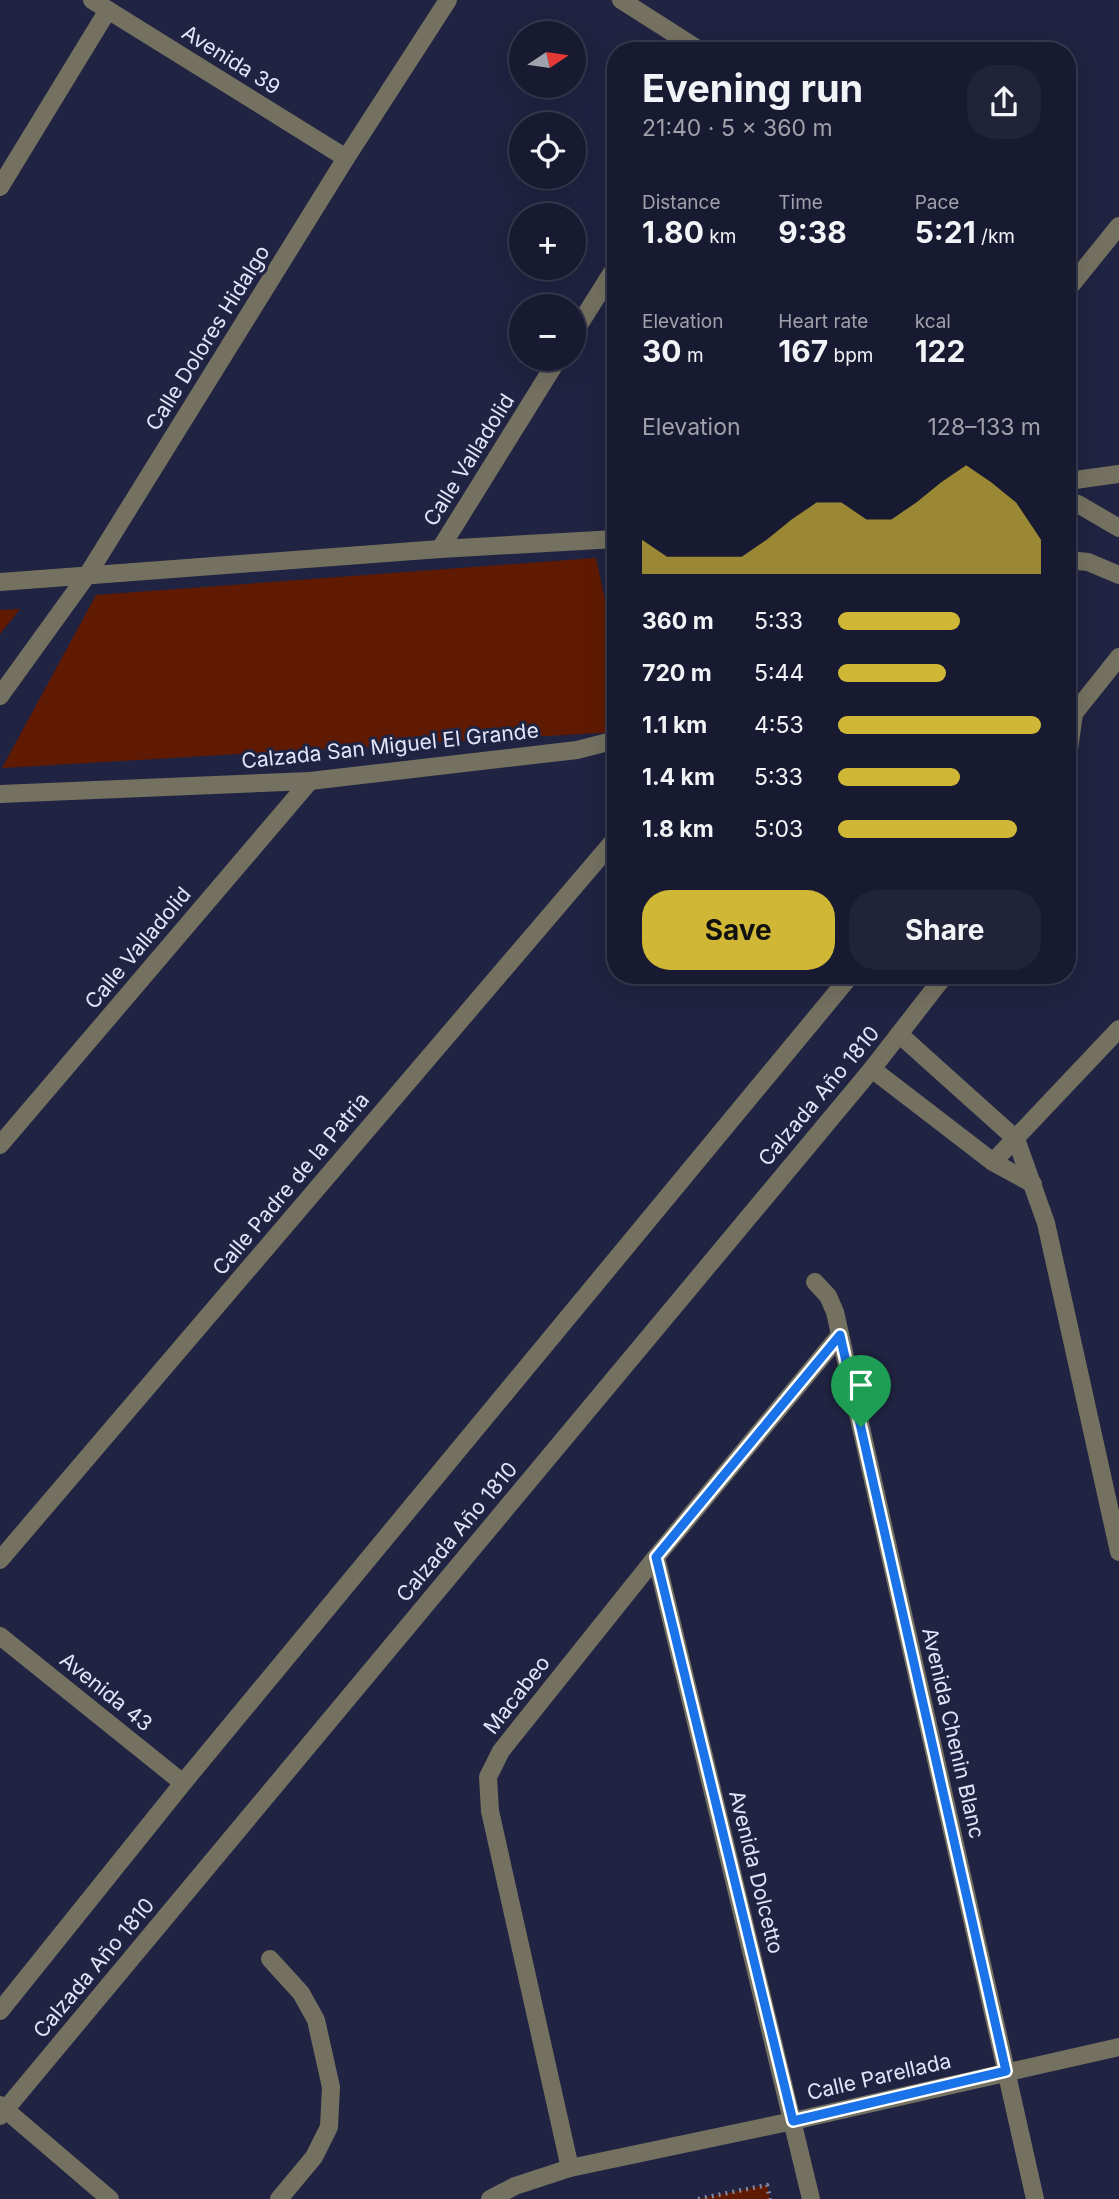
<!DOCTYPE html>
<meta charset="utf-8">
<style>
:root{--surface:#181a31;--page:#212339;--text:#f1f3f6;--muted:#9fa1ab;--line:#36384d;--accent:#d1b736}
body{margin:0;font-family:Inter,sans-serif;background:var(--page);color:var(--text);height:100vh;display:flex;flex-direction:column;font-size:26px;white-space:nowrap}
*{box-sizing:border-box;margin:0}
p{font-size:23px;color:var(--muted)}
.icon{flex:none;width:38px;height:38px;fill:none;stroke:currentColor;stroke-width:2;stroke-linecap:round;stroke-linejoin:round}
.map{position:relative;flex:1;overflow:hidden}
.drawer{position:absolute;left:607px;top:42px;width:469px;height:942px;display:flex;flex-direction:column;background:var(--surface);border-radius:28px;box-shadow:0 7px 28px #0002,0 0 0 2px var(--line)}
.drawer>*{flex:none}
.needle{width:46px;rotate:77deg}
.fabs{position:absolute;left:509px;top:21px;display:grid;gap:14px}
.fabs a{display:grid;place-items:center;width:77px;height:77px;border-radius:50%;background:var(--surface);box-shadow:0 7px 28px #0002,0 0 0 2px var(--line);font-size:35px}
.pin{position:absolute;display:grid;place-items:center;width:60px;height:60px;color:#fff;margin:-72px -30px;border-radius:50% 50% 50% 0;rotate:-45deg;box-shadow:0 0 7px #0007}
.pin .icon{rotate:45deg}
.round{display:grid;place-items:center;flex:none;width:74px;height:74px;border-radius:28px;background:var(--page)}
.summary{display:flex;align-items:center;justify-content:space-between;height:119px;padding:0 35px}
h1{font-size:38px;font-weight:700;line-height:52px}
.metrics{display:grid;grid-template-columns:repeat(3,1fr);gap:10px;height:119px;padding:7px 35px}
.metrics div{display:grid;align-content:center}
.metrics b{font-size:30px;font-weight:700}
.metrics small{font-size:19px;font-weight:400}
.metrics p{font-size:19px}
.chart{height:196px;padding:14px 35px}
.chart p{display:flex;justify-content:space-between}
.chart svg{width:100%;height:126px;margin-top:7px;fill:var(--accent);opacity:.7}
.primary-button{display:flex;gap:14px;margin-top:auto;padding:14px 35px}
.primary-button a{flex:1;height:80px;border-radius:28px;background:var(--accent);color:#111;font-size:28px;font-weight:700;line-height:80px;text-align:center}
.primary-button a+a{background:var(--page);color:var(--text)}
ul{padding:0 35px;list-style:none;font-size:23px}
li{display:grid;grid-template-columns:112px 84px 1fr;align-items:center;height:52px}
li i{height:18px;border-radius:9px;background:var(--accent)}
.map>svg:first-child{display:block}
</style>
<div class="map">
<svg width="1119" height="2199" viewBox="0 0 1119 2199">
<rect width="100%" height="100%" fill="#202341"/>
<g fill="#611a02">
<polygon points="596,558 616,650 616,732 2,768 96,595"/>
<polygon points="20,609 0,634 0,610"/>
<polygon points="767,2185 770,2199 698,2199"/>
</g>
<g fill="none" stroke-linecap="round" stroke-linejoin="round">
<polyline stroke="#8488a0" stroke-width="4.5" stroke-dasharray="2 5" stroke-linecap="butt" points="698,2199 767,2185 770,2199"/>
<g stroke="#747161" stroke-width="18">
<polyline points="92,0 346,158"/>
<polyline points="621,0 701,51"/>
<polyline points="0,187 108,10"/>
<polyline points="1068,289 1119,226"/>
<polyline points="574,333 616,266"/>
<polyline points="1068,481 1119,474"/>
<polyline points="1068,500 1078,504 1119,528"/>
<polyline points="440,549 558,359"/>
<polyline points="1068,560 1088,562 1119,575"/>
<polyline points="0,582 440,549 616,539"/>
<polyline points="0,696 88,574 346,158 448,0"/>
<polyline points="1068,721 1119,657"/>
<polyline points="1068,756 1074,714"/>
<polyline points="0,794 310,781 577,750 616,740"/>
<polyline points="899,1034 1016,1139 1046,1223 1119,1552"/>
<polyline points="872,1069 993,1162 1033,1184"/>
<polyline points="0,1145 310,781"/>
<polyline points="993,1162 1119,1029"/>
<polyline points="815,1282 828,1296 835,1312 1035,2199"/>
<polyline points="656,1557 811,2199"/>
<polyline points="0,1560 616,838"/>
<polyline points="0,1636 183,1783"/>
<polyline points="270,1959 301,1993 316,2020 331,2087 329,2127 314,2157 279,2199"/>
<polyline points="0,2011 183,1783 851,975"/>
<polyline points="0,2105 110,2199"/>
<polyline points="0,2116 872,1069 945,975"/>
<polyline points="570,2168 490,1811 488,1777 501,1751 656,1557 840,1335"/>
<polyline points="490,2199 515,2186 570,2168 793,2121 1119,2047"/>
</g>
</g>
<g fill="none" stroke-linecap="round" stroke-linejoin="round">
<defs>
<polygon id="route" points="840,1335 1006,2071 793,2121 656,1557"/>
</defs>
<use href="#route" stroke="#fff" stroke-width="14"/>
<use href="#route" stroke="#1a73e8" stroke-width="9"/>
</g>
<g text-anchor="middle" stroke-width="6" stroke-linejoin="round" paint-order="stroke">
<g font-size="21" fill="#e1e5f9" stroke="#202341">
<text transform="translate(231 60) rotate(32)" y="7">Avenida 39</text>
<text transform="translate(208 338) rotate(-58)" y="7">Calle Dolores Hidalgo</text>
<text transform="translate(469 460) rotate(-58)" y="7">Calle Valladolid</text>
<text transform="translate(390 746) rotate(-6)" y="7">Calzada San Miguel El Grande</text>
<text transform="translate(138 948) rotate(-50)" y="7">Calle Valladolid</text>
<text transform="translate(819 1096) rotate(-50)" y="7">Calzada Año 1810</text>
<text transform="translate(291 1184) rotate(-50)" y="7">Calle Padre de la Patria</text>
<text transform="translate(457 1532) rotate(-50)" y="7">Calzada Año 1810</text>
<text transform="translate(106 1692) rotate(39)" y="7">Avenida 43</text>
<text transform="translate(517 1695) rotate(-52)" y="7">Macabeo</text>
<text transform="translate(953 1733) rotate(77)" y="7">Avenida Chenin Blanc</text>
<text transform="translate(756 1872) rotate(76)" y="7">Avenida Dolcetto</text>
<text transform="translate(94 1968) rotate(-50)" y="7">Calzada Año 1810</text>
<text transform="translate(879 2077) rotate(-13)" y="7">Calle Parellada</text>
</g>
</g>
</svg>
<div class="fabs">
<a><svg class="needle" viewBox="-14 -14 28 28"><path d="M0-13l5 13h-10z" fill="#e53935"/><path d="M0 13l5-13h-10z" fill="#9fa1ab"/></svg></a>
<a><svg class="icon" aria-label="locate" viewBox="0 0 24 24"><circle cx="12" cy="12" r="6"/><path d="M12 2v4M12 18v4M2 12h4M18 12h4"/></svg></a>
<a>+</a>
<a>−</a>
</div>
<div class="pin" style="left:861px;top:1427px;background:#1e9e55"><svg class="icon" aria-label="arrive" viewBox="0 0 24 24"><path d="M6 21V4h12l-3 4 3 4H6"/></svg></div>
<section class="drawer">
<div class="summary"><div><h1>Evening run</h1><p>21:40 · 5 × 360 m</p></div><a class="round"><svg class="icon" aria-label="share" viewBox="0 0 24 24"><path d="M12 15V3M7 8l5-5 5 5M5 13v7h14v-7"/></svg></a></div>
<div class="metrics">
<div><p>Distance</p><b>1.80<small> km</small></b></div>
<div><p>Time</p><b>9:38</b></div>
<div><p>Pace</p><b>5:21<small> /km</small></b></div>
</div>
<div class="metrics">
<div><p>Elevation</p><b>30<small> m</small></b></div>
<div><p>Heart rate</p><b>167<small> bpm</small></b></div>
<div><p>kcal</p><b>122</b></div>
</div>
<div class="chart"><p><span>Elevation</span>128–133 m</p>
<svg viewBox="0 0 160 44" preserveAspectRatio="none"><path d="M0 44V32L10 38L20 38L30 38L40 38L50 32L60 25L70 19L80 19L90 25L100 25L110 19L120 12L130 6L140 12L150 19L160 32V44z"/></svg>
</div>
<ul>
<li><b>360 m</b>5:33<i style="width:60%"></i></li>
<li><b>720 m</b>5:44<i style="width:53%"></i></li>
<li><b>1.1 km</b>4:53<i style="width:100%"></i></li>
<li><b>1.4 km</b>5:33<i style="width:60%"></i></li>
<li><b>1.8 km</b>5:03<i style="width:88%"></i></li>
</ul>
<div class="primary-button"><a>Save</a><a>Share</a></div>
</section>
</div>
